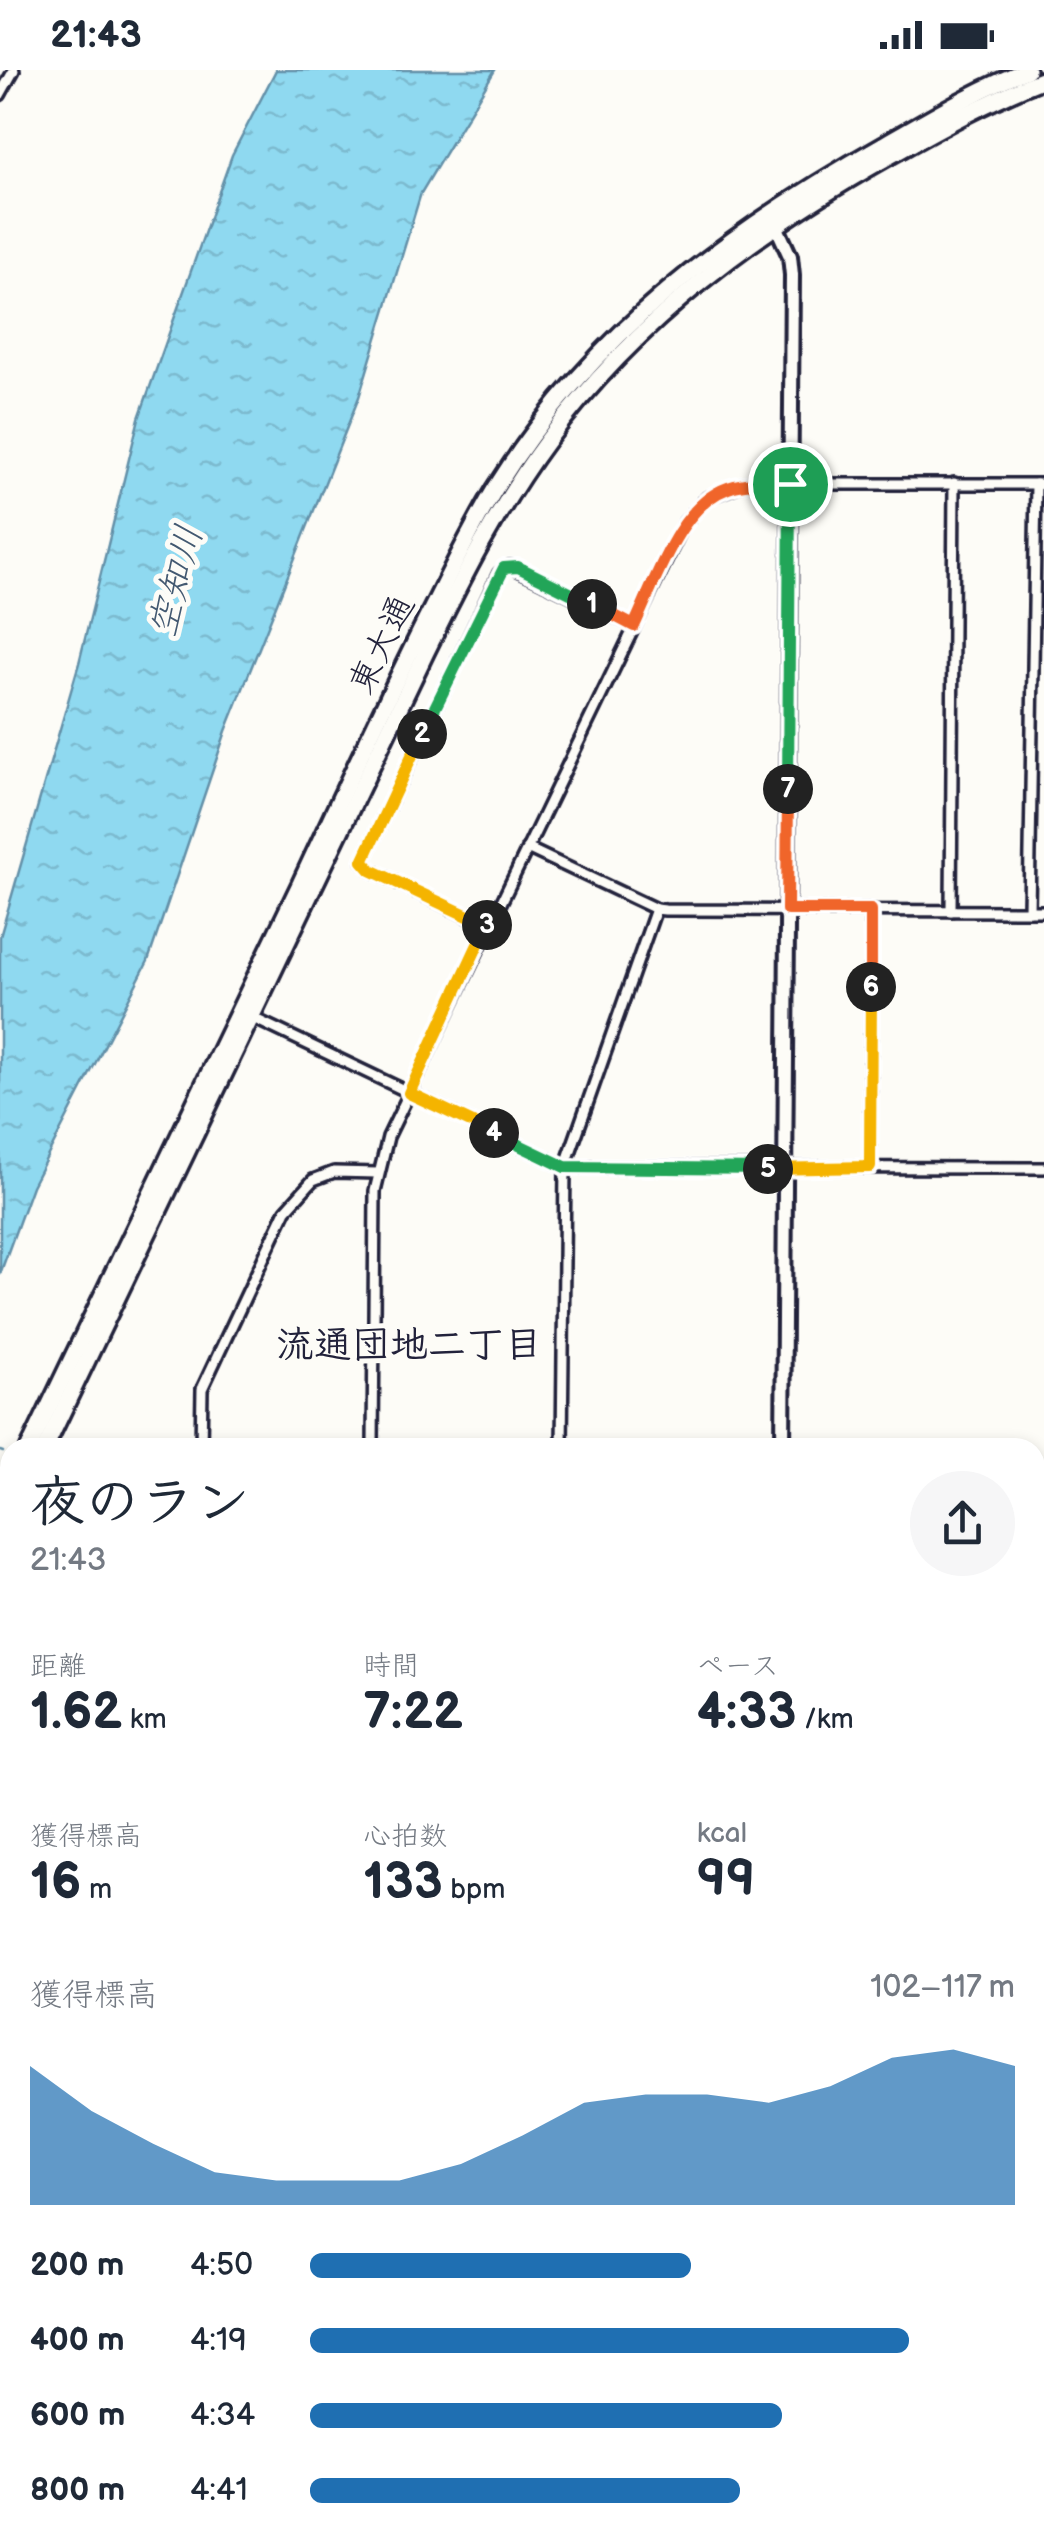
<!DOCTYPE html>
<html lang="ja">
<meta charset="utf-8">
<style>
:root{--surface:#fff;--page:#f6f6f7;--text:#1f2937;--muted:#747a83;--accent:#1f6fb2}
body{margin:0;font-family:"Balsamiq Sans","Klee One",sans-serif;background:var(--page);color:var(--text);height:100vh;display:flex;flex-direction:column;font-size:38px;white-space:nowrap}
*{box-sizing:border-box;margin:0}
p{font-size:32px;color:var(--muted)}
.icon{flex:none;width:55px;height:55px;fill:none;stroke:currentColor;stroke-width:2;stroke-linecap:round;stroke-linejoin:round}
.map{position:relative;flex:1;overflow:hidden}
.details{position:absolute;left:0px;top:1368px;width:1045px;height:1112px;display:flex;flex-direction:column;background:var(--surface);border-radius:30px 30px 0 0;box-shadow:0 5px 15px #0003}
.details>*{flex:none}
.pin{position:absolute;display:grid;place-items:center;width:85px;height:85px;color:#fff;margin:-42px;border:5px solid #fff;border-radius:50%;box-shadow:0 2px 10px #0007}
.km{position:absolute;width:50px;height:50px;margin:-25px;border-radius:50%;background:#222;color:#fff;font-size:28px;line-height:50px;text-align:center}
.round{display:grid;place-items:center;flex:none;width:105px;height:105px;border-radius:52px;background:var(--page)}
.headline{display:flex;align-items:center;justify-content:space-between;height:170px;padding:0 30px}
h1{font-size:55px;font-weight:700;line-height:75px}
.stats{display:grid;grid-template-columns:repeat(3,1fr);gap:15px;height:170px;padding:10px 30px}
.stats div{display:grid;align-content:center}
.stats b{font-size:50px;font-weight:700}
.stats small{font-size:28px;font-weight:400}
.stats p{font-size:28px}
.chart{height:280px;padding:20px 30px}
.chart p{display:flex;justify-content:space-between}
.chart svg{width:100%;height:180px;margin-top:10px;fill:var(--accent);opacity:.7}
ul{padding:0 30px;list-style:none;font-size:32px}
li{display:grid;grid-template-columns:160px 120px 1fr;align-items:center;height:75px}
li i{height:25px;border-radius:12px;background:var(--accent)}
.status{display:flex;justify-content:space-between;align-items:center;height:70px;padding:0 50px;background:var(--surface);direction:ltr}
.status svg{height:28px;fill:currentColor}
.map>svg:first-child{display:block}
</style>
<div class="status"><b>21:43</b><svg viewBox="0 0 49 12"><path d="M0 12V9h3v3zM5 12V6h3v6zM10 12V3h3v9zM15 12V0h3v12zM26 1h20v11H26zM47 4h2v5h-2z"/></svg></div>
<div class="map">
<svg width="1044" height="2478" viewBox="0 0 1044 2478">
<defs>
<pattern id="water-ripples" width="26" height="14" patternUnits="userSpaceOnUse" patternTransform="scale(2.5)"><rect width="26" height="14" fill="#8fd9f0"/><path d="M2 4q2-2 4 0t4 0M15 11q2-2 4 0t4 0" fill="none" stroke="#7bbacf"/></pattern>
</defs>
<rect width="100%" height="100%" fill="#fdfcf7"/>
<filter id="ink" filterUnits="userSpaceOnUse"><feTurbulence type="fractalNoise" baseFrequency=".01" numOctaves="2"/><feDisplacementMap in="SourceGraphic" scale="20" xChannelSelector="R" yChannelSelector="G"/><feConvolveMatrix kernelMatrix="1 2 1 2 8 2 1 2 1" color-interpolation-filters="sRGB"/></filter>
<g filter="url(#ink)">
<polygon fill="url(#water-ripples)" stroke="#6390a8" stroke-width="2.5" points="276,0 495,0 421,123 359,327 226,661 148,891 32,1116 0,1204 0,867 79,593 139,348 232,85"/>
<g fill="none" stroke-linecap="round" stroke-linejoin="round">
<g stroke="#6390a8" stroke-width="2.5">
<polyline points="0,1381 3,1382"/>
<polyline points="1035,2001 1044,2006"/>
<polyline points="631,2478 636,2470"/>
</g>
<defs>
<g id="street">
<polyline points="0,25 14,0"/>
<polyline points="527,778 656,839 665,840 1044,841"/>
<polyline points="951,841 954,413"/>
<polyline points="1029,841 1036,414"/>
<polyline points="489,857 371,800 363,791 499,503 510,496 634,556"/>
<polyline points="251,947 565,1097 1044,1098"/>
<polyline points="870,1097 871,840"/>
<polyline points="201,1378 202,1319 286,1140 313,1110 334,1102 378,1103"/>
<polyline points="373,1378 375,1121 388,1067 685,452 707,428 743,414 1044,414"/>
<polyline points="562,1378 565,1097 656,839"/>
<polyline points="1035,1792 1044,1777"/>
<polyline points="0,1924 10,1924"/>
<polyline points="1035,1942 1044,1946"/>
</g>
<g id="secondary">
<polyline points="773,149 790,186 792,205 783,1378"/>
<polyline points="0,1510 10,1510"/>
<polyline points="1035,1518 1044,1518"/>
<polyline points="0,2355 10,2355"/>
<polyline points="1035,2362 1044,2362"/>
<polyline points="615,2478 620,2470"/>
<polyline points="776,2478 776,2470"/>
</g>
<g id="highway">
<path d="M29 1378C120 1190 210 1002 300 814 341 726 382 638 425 552 448 507 469 462 495 419 593 262 728 162 886 73 932 47 978 19 1027 0"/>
<path d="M45 1378 426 582C462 509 498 437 547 371 638 249 756 161 888 87 939 58 990 30 1044 9"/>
<polyline points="0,1439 10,1418"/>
<polyline points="0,1471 10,1450"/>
</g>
</defs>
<use href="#street" stroke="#22223b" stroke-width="16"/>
<use href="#secondary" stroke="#22223b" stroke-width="20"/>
<use href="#highway" stroke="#22223b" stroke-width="22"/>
<use href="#street" stroke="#fdfcf7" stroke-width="9"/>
<use href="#secondary" stroke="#fdfcf7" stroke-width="12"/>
<use href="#highway" stroke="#fdfcf7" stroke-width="15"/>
<g stroke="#22223b" stroke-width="2.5" stroke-dasharray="15 8" stroke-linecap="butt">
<polyline points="1035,2086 1044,2081"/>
<polyline points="380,2478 393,2470"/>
</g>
</g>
</g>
<g fill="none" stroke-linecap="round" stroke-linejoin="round" filter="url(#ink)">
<defs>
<path id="split-1" d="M592 534 634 556C655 512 679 435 728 418 748 411 770 413 790 414"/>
<polyline id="split-2" points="422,664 504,498 518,497 592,534"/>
<polyline id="split-3" points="422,664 363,791 371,800 487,855"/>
<polyline id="split-4" points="487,855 409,1023 494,1063"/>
<polyline id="split-5" points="494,1063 565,1097 768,1099"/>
<polyline id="split-6" points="768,1099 870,1097 871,917"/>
<polyline id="split-7" points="788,719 787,840 871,840 871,917"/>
<polyline id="split-8" points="788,719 790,414"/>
</defs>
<use href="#split-1" stroke="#fff" stroke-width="20"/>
<use href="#split-2" stroke="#fff" stroke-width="20"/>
<use href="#split-3" stroke="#fff" stroke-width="20"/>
<use href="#split-4" stroke="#fff" stroke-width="20"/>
<use href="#split-5" stroke="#fff" stroke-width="20"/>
<use href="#split-6" stroke="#fff" stroke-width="20"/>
<use href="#split-7" stroke="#fff" stroke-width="20"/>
<use href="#split-8" stroke="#fff" stroke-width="20"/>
<use href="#split-1" stroke="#f0652b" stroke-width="12"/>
<use href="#split-2" stroke="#22a559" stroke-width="12"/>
<use href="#split-3" stroke="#f5b400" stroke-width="12"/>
<use href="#split-4" stroke="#f5b400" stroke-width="12"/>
<use href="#split-5" stroke="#22a559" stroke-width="12"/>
<use href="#split-6" stroke="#f5b400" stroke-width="12"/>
<use href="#split-7" stroke="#f0652b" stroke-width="12"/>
<use href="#split-8" stroke="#22a559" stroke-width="12"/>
</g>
<g text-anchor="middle" stroke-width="10" stroke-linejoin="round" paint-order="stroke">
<g font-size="35" fill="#22223b" stroke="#fdfcf7">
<text transform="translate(381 574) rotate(-64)" y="12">東大通</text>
</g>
<g font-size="38" font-style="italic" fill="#435971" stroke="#fdfcf7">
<text transform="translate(175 511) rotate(-75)" y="13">空知川</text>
</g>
<g font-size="38" font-weight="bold" fill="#22223b" stroke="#fdfcf7">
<text x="409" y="1287">流通団地二丁目</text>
</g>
</g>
</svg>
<div class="pin" style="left:790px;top:414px;background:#1e9e55"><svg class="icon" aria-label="arrive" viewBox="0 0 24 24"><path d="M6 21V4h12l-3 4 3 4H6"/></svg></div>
<b class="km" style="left:592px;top:534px">1</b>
<b class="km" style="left:422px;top:664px">2</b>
<b class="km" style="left:487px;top:855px">3</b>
<b class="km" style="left:494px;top:1063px">4</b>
<b class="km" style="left:768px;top:1099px">5</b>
<b class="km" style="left:871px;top:917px">6</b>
<b class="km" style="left:788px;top:719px">7</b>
<section class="details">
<div class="headline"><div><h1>夜のラン</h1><p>21:43</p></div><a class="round"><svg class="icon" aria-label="share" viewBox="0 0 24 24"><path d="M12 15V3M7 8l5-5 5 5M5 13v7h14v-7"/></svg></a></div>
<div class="stats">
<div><p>距離</p><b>1.62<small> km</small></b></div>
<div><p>時間</p><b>7:22</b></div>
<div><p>ペース</p><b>4:33<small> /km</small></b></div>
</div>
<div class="stats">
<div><p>獲得標高</p><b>16<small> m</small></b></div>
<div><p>心拍数</p><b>133<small> bpm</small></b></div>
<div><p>kcal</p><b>99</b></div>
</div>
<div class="chart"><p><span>獲得標高</span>102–117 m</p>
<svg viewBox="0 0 160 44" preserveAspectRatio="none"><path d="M0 44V10L10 21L20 29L30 36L40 38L50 38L60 38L70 34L80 27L90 19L100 17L110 17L120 19L130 15L140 8L150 6L160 10V44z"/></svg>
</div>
<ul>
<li><b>200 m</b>4:50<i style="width:54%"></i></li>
<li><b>400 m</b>4:19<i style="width:85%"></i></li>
<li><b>600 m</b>4:34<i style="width:67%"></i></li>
<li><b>800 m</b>4:41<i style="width:61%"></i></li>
</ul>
</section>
</div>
